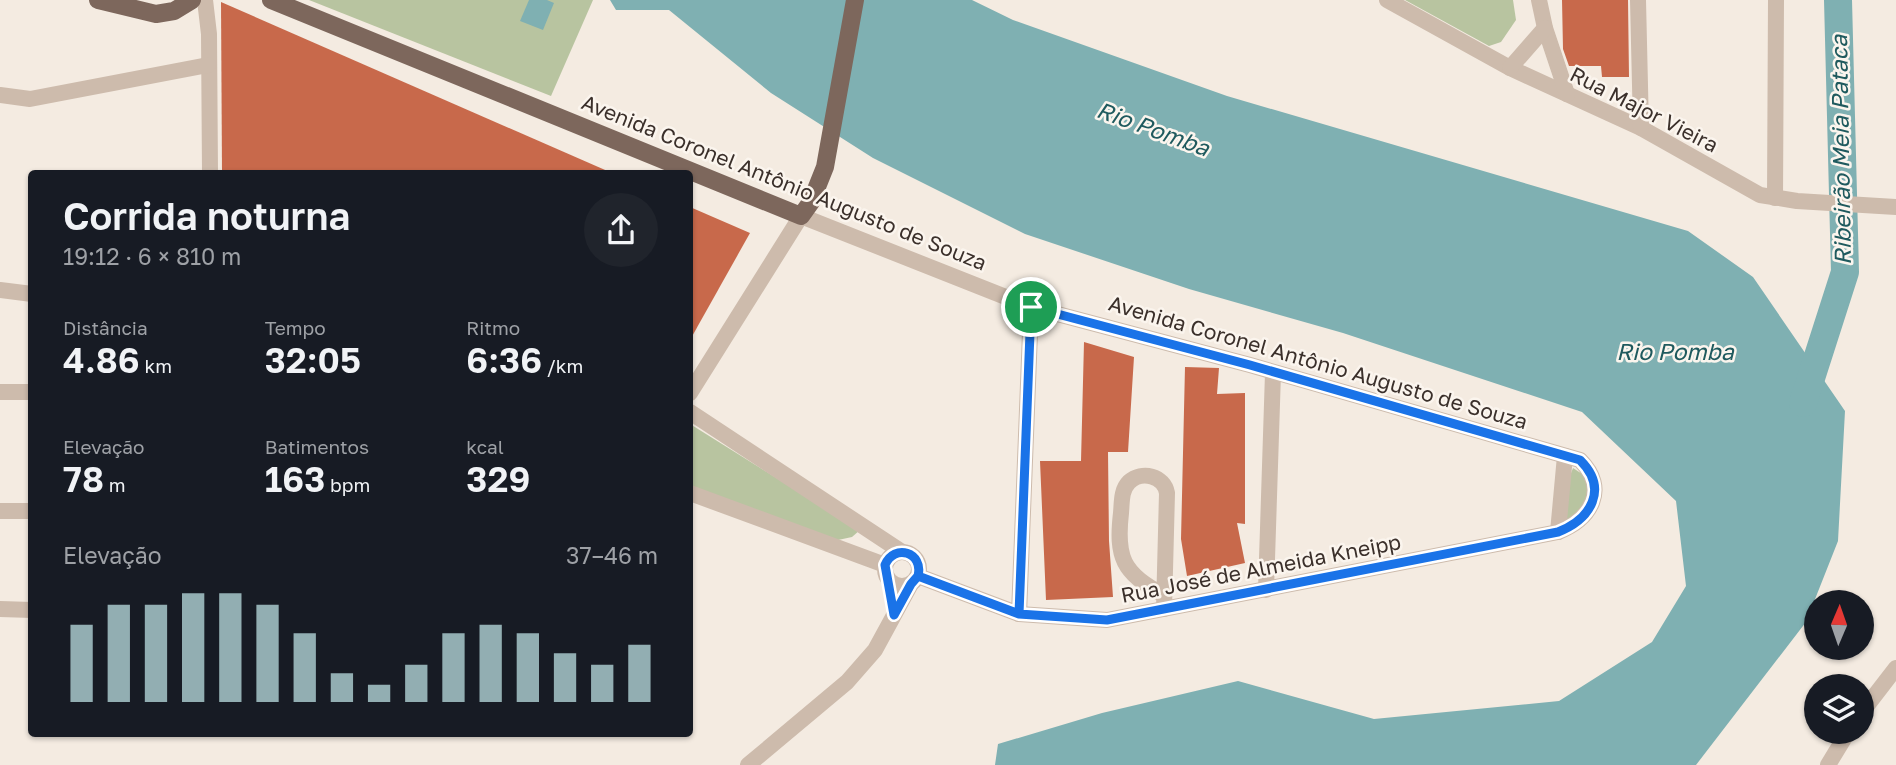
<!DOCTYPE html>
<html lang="pt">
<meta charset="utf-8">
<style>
:root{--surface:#171b24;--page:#20242c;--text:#f1f3f6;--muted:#9ea1a6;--accent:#92aeb2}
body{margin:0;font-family:"Golos Text",sans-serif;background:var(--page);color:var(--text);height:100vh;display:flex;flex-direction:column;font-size:26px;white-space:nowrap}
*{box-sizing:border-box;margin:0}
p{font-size:23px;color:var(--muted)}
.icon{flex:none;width:38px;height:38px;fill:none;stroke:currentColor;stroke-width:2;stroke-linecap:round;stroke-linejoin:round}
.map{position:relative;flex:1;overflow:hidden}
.drawer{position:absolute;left:28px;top:170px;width:665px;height:567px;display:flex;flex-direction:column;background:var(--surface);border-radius:7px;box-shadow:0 2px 5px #0004}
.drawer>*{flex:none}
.needle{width:46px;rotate:2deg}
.fabs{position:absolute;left:1804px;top:590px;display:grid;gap:14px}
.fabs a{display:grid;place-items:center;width:70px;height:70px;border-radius:50%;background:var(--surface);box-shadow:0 2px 5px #0004;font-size:35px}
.pin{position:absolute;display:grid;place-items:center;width:60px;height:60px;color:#fff;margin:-30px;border:4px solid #fff;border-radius:50%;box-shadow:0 2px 7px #0007}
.round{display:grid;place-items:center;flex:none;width:74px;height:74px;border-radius:37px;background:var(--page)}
.summary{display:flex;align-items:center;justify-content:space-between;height:119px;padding:0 35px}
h1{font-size:38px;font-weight:600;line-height:52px}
.stats{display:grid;grid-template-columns:repeat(3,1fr);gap:10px;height:119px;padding:7px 35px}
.stats div{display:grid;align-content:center}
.stats b{font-size:35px;font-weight:600}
.stats small{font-size:19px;font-weight:400}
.stats p{font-size:19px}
.chart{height:196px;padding:14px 35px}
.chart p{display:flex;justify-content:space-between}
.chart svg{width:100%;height:126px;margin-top:7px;stroke:var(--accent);stroke-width:6}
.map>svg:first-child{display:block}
</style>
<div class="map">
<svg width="1896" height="765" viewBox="0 0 1896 765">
<rect width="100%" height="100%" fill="#f4ebe1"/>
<g fill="#b8c4a0">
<polygon points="309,0 593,0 551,96"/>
<polygon points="1405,0 1513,0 1516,20 1501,42 1489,46"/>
<polygon points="690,424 860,530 852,537 838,540 690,486"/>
<polygon points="1573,468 1590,479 1583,516 1562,525 1568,481"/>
</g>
<g fill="#7fb0b2">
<polygon points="529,0 547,0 554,3 543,30 520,21"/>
<polygon points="610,0 972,0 1013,20 1227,96 1688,231 1753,277 1845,411 1838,541 1806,622 1696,765 995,765 998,744 1102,713 1238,681 1374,719 1559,701 1652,642 1686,586 1676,501 1582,412 1343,333 1189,289 1025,234 873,158 771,93 669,10 616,10"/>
</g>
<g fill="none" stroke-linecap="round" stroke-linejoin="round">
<polyline stroke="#7fb0b2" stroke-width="28" points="1803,403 1845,272 1838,0"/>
</g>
<g fill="#c8694b">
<polygon points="1562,0 1628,0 1629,77 1602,77 1601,66 1569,66 1563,49"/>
<polygon points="221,2 612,173 222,173"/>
<polygon points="690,207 750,233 690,340"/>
<polygon points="1084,342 1134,357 1128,452 1108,452 1109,541 1113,597 1046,600 1040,461 1081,461"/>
<polygon points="1185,367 1219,368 1217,394 1245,393 1245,524 1237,523 1245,563 1187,576 1181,539"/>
</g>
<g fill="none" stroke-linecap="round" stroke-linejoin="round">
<g stroke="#cdbbac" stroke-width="16">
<polyline points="205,0 209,34 210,173"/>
<polyline points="1387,0 1510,68 1641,128 1760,195 1797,201 1896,207"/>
<polyline points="1539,0 1545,28 1567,94"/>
<polyline points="1638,0 1641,128"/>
<polyline points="1510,68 1545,28"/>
<polyline points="0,95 30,99 208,65"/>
<polyline points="1775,198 1776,0"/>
<polyline points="0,290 32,294"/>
<polyline points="0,392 32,392"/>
<path d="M690 393 801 216 1031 307 1250 365 1580 460C1609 489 1591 519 1558 532L1107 620 1019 614 918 576"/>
<polyline points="690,412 902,552"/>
<polyline points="690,493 885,565"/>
<polyline points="0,511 32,511"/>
<polyline points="1558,532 1565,456"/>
<circle cx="902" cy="569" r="17"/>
<polyline points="1266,590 1273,373"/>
<polyline points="0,609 32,610"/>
<path d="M1164 609 1167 493C1164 476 1142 470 1129 482 1121 490 1122 502 1121 513 1116 556 1122 574 1164 595"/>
<polyline points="1019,614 1031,307"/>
<polyline points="1862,712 1896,668"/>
<polyline points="748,765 847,682 875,650 911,584"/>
<polyline points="1828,765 1848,732"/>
</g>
<g stroke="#7d675c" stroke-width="18">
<polyline points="98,0 156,14 174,11 192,0"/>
<polyline points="271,0 801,216 811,202 825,167 855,0"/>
</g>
</g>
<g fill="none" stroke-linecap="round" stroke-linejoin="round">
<defs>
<path id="route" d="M1031 307 1019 614 918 576 911 584 894 615 885 565C894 543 924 552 918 576L1019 614 1107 620 1558 532C1591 519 1609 489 1580 460L1250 365 1031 307"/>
</defs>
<use href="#route" stroke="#fff" stroke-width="14"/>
<use href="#route" stroke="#1a73e8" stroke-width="9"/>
</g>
<g text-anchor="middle" stroke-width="5" stroke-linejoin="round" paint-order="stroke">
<g font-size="21" fill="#3b302b" stroke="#fbf5ee">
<text transform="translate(1644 110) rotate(27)" y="7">Rua Major Vieira</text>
<text transform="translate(784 183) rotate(22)" y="7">Avenida Coronel Antônio Augusto de Souza</text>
<text transform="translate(1318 363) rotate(16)" y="7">Avenida Coronel Antônio Augusto de Souza</text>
<text transform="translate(1261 569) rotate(-11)" y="7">Rua José de Almeida Kneipp</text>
</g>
<g font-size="23" font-style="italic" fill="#1f5a5e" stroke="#fbf5ee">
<text transform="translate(1153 129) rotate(20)" y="8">Rio Pomba</text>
<text transform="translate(1841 150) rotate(-91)" y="8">Ribeirão Meia Pataca</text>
<text x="1675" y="360">Rio Pomba</text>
</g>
</g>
</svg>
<div class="fabs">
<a><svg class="needle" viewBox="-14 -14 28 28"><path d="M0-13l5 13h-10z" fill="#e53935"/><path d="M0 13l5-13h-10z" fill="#9ea1a6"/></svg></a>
<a><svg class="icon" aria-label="layers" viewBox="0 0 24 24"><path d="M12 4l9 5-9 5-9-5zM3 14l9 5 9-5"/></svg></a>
</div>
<div class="pin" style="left:1031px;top:307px;background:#1e9e55"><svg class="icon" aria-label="arrive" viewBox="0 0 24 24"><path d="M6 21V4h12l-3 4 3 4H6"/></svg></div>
<section class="drawer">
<div class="summary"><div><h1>Corrida noturna</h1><p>19:12 · 6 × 810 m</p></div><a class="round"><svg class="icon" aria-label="share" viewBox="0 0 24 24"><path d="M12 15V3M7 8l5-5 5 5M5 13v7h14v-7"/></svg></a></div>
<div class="stats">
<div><p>Distância</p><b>4.86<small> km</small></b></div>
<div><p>Tempo</p><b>32:05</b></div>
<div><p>Ritmo</p><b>6:36<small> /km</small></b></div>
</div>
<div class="stats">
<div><p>Elevação</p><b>78<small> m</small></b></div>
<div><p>Batimentos</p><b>163<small> bpm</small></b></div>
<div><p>kcal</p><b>329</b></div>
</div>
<div class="chart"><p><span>Elevação</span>37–46 m</p>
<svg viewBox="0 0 160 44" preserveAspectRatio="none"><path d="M5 44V17M15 44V10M25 44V10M35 44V6M45 44V6M55 44V10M65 44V20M75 44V34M85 44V38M95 44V31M105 44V20M115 44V17M125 44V20M135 44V27M145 44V31M155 44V24"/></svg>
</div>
</section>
</div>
